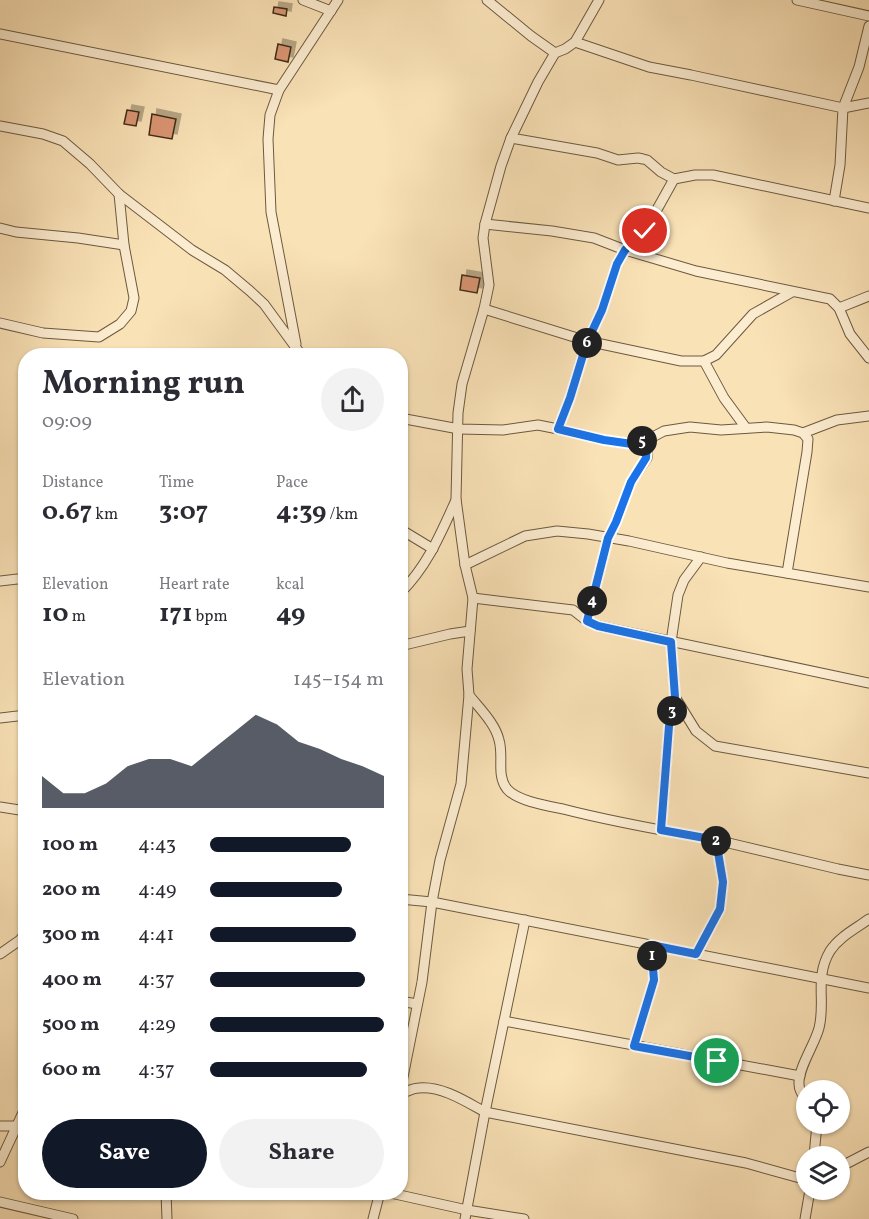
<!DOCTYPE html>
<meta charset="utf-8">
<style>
:root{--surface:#fff;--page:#f2f2f3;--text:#2b2b33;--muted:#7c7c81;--accent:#111827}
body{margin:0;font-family:Vollkorn,serif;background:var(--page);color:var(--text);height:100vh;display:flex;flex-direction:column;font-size:22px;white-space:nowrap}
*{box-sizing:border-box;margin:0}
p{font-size:20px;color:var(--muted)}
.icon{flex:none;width:33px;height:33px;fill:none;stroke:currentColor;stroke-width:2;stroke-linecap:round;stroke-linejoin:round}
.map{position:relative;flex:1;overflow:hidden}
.sheet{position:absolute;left:18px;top:348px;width:390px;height:852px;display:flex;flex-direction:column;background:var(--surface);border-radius:24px;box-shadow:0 2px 4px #0004}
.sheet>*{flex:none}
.fabs{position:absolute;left:796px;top:1080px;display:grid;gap:12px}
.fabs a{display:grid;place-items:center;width:54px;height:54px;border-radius:50%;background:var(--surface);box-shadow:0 2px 4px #0004;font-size:30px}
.pin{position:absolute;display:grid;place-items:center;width:51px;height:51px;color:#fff;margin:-26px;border:3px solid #fff;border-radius:50%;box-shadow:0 2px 6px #0007}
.km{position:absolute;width:30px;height:30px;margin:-15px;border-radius:50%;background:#222;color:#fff;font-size:16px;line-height:30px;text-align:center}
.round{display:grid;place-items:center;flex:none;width:63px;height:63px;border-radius:32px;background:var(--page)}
.headline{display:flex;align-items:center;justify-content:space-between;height:102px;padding:0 24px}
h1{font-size:33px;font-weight:700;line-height:45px}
.metrics{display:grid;grid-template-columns:repeat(3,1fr);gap:9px;height:102px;padding:6px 24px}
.metrics div{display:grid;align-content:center}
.metrics b{font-size:26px;font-weight:700}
.metrics small{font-size:16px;font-weight:400}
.metrics p{font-size:16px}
.chart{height:168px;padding:12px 24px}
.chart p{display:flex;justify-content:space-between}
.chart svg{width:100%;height:108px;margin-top:6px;fill:var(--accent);opacity:.7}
.button{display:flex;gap:12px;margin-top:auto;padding:12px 24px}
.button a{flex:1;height:69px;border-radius:36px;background:var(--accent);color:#fff;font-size:24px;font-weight:700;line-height:69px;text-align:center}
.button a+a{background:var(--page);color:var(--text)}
ul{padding:0 24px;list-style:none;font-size:20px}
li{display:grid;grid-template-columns:96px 72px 1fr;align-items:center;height:45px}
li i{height:15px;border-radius:8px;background:var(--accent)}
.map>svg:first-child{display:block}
</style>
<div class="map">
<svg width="869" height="1219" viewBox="0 0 869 1219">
<defs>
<filter id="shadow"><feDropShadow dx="5" dy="-5" stdDeviation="0" flood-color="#0004"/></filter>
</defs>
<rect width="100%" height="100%" fill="#fae2b7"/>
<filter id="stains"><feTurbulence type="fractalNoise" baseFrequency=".00333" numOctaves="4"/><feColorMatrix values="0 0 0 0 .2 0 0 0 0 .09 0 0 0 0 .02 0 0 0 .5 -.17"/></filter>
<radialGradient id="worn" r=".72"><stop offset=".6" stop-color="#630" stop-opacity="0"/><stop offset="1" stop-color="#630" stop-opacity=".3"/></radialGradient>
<g fill="#db9573" stroke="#3d2d18" stroke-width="1.5" filter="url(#shadow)">
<polygon points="274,7 287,9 286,16 273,13"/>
<polygon points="278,44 291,47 288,62 275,59"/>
<polygon points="127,110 139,112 136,126 124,124"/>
<polygon points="152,114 176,119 172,139 149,135"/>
<polygon points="462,275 480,278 477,293 460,290"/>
</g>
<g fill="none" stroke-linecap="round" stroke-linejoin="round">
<defs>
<g id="street">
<polyline points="303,0 331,11"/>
<polyline points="797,0 869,16"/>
<polyline points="869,26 859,67 843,108 869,103"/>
<polyline points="0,34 279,90"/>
<polyline points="575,42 649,67 691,75 843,108 840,165 834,201"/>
<polyline points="555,53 565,49 575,42 599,0"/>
<polyline points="0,126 43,134 63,141 90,164 119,194 192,250 225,270 250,291 264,304 302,356"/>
<polyline points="674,179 695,175 713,175 869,208"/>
<polyline points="485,224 552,231 594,238 625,250 696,271 830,299 839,308 850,334 869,358"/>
<polyline points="0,228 16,232 78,238 124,245"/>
<polyline points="839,308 869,296"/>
<polyline points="484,309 587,341 681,361 704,361 716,355 753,314 792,292"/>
<polyline points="0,323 43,333 99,337 120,324 131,311 134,298 124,245 119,194"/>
<polyline points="296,344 271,212 268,139 270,115 279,90 338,0"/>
<polyline points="704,361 724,398 746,428"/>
<polyline points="400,418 459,429 503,430 538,425 558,429 570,398 587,341 602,310 617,264 625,250 645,231 674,179 661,172 647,160 643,159 638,158 618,160 597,153 511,138 538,82 555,53 531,36 487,0"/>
<polyline points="558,429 604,440 632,444 647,440 664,431 690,427 721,430 767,427 794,430 803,433 808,439 807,452 787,573"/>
<polyline points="803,433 837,420 869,416"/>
<polyline points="400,529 433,549"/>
<polyline points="701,557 684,580 678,595 671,642 675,697 696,731 715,746 869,773"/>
<polyline points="465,565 525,536 557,531 588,534 629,541 727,563 869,587"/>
<polyline points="0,581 26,578"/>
<path d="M400 593C427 567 441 533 456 500"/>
<polyline points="473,598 573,610 587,621 598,626 869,683"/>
<polyline points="587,621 608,538 616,522 631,482 647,458 647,440"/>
<polyline points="400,646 450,634 470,631"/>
<path d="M469 695C479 708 495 723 499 740 504 757 496 775 507 789 517 801 548 806 563 809 613 822 665 831 716 840L723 882 720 909 696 954"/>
<polyline points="0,718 26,715"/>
<polyline points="0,807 26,811"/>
<polyline points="661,830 669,726 675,697"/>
<polyline points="716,840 838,869 869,875"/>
<polyline points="400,899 432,902 869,988"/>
<polyline points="0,954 20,940 26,932"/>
<polyline points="400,1001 417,1004"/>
<polyline points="504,1021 800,1076"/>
<polyline points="634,1046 654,980 650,945"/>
<polyline points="400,1092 422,982 432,902 440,860 461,784 469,695 467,669 473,598 465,565 456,499 458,413 462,384 484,309 489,285 483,238 485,224 501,166 511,138"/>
<path d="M400 1094C406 1092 413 1088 419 1088 442 1086 465 1101 485 1112L746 1163 807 1180"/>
<path d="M807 1100C803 1096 799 1090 799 1084 798 1068 815 1044 819 1028 826 1001 814 978 830 951 839 937 855 929 869 919"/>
<polyline points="0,1126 26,1126"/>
<polyline points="814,1156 817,1124"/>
<polyline points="0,1162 26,1106"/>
<polyline points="840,1167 869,1152"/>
<polyline points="166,1192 167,1219"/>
<polyline points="386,1192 467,1210 524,1219"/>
<polyline points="0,1202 73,1219"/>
<polyline points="373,1219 380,1192"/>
<polyline points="465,1219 485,1112 525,920"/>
<polyline points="805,1219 810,1190"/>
</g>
</defs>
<use href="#street" stroke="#6c5a40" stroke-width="11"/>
<polyline stroke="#3d2d18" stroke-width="2" stroke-dasharray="1.5 3" stroke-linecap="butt" points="94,356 96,348"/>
<use href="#street" stroke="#fcecd0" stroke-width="9"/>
</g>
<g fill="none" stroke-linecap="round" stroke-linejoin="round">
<defs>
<polyline id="route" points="645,231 625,250 617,264 602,310 587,342 570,398 558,429 604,440 632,444 647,440 646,458 631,482 616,522 608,538 587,621 598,626 671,642 675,697 669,726 661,830 716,840 723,882 720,909 696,954 651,945 654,980 634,1046 717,1061"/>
</defs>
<use href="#route" stroke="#fff" stroke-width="12"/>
<use href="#route" stroke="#1a73e8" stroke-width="8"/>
</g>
<rect width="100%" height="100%" filter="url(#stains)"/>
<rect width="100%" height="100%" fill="url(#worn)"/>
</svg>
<div class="fabs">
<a><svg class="icon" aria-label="locate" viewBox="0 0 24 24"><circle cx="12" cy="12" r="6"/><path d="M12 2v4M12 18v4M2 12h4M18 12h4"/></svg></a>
<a><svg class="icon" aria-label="layers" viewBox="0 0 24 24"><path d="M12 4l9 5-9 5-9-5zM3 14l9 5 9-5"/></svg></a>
</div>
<div class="pin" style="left:717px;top:1061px;background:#1e9e55"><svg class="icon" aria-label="arrive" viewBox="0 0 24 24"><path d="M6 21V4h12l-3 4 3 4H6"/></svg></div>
<div class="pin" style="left:645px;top:231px;background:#d93025"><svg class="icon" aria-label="check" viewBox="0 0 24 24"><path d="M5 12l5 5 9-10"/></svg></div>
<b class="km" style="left:652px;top:956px">1</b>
<b class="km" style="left:716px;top:841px">2</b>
<b class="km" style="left:672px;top:711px">3</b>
<b class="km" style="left:592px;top:601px">4</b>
<b class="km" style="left:642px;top:441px">5</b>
<b class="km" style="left:587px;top:343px">6</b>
<section class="sheet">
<div class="headline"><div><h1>Morning run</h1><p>09:09</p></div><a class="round"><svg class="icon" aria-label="share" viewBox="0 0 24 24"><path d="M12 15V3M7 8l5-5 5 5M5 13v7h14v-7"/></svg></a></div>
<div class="metrics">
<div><p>Distance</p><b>0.67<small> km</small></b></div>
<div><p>Time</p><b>3:07</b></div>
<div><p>Pace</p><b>4:39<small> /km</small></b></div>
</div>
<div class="metrics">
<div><p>Elevation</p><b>10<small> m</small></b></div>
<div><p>Heart rate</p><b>171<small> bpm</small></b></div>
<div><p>kcal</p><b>49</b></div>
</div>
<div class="chart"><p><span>Elevation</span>145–154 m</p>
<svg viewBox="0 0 160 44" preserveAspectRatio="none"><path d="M0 44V31L10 38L20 38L30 34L40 27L50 24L60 24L70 27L80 20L90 13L100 6L110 10L120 17L130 20L140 24L150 27L160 31V44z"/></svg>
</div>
<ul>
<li><b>100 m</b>4:43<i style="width:81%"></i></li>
<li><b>200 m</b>4:49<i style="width:76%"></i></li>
<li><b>300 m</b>4:41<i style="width:84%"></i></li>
<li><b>400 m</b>4:37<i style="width:89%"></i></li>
<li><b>500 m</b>4:29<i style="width:100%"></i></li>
<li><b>600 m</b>4:37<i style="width:90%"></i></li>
</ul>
<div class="button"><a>Save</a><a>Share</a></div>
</section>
</div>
